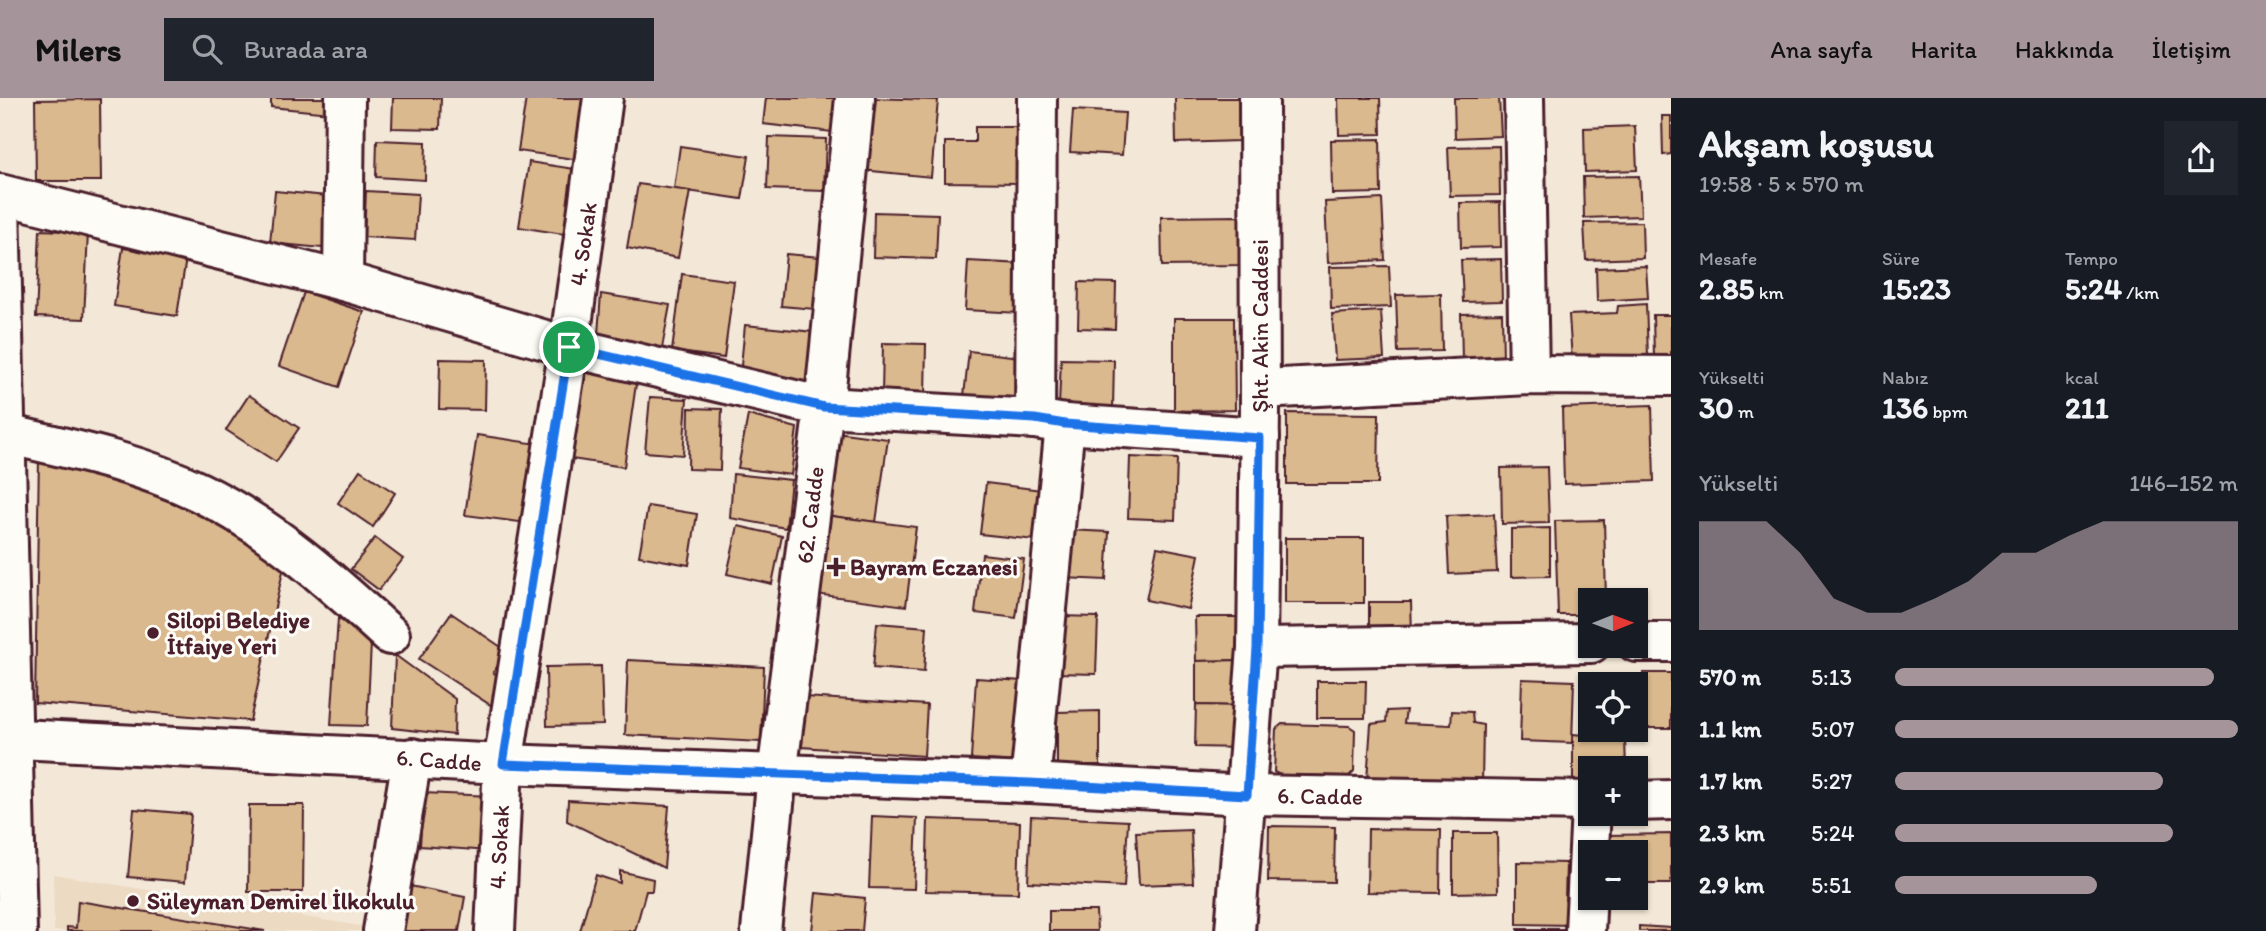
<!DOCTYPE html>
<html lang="tr">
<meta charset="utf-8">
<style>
:root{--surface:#171b24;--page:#20242c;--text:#f1f3f6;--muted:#9ea1a6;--accent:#a6949b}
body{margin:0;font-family:Itim,sans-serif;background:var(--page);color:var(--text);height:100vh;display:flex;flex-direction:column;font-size:26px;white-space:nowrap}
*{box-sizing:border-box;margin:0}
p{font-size:23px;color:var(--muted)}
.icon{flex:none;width:38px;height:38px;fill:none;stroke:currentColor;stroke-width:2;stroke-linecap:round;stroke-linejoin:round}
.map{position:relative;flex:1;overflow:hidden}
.sheet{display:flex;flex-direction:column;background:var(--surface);width:595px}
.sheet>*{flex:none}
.needle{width:46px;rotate:89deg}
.controls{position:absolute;left:1578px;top:490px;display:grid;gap:14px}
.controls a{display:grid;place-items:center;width:70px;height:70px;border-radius:0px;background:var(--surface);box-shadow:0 2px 5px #0004;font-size:35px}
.pin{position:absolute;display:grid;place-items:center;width:60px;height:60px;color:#fff;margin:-30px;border:4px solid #fff;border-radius:50%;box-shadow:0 2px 7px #0007}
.round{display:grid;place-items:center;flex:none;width:74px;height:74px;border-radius:0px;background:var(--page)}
.overview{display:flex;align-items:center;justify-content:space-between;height:119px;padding:0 28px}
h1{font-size:38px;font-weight:700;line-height:52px}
.figures{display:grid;grid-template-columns:repeat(3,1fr);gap:10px;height:119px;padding:7px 28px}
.figures div{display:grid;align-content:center}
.figures b{font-size:30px;font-weight:700}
.figures small{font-size:19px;font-weight:400}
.figures p{font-size:19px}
.chart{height:196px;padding:14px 28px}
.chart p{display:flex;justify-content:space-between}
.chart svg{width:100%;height:126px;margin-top:7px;fill:var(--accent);opacity:.7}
ul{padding:0 28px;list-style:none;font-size:23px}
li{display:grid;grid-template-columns:112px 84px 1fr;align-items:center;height:52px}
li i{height:18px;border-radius:9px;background:var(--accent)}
header{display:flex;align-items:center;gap:42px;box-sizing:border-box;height:98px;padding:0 35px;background:var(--accent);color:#111}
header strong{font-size:33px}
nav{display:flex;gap:38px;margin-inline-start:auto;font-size:24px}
.search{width:490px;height:63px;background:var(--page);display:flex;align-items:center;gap:18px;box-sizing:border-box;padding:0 24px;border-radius:0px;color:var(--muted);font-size:26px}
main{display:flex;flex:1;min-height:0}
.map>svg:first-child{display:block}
</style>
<header>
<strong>Milers</strong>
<div class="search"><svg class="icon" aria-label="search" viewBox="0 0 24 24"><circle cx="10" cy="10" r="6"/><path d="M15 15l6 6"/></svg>Burada ara</div>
<nav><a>Ana sayfa</a><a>Harita</a><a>Hakkında</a><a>İletişim</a></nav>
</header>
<main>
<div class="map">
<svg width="1671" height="833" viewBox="0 0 1671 833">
<rect width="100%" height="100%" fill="#f3e8d8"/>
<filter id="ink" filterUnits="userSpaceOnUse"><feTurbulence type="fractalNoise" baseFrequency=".0143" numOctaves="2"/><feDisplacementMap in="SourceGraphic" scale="14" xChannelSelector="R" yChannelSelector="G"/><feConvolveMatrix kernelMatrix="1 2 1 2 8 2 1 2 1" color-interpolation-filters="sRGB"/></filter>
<g filter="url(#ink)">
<polygon fill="#ecdac2" points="53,776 372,830 371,833 54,833"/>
<g fill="#dbb98e" stroke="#4a1f2b" stroke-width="2">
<polygon points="271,0 331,0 329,15 271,9"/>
<polygon points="393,0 441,0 440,31 392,30"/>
<polygon points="526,0 590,0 581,62 518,53"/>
<polygon points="766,0 836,0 832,34 763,26"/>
<polygon points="868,0 938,2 931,79 862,72"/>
<polygon points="1175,0 1238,0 1239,43 1176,45"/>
<polygon points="1338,0 1380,0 1381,36 1339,37"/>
<polygon points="1454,0 1499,0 1501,38 1455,40"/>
<polygon points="100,1 101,83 36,83 35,2"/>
<polygon points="1073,12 1125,15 1122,57 1070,54"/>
<polygon points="1662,18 1671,18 1671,56 1663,57"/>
<polygon points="1635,28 1637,72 1585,74 1584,30"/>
<polygon points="975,29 1020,29 1019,85 945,84 945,44 975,44"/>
<polygon points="769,39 826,41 824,93 767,91"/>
<polygon points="1380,41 1381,95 1332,96 1331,42"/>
<polygon points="377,42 426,44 425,82 376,79"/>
<polygon points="680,48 749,58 742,101 674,91"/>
<polygon points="1499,48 1500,97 1450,98 1448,49"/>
<polygon points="529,64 581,72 570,137 519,129"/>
<polygon points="1639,78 1641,118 1584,120 1583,79"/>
<polygon points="638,86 690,93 678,160 627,150"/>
<polygon points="275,93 337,99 333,151 270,145"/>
<polygon points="366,93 418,96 415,142 364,139"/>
<polygon points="1382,101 1385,162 1328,165 1325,104"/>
<polygon points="1500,104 1501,149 1461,150 1460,105"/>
<polygon points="874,114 938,116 936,161 873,159"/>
<polygon points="1239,118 1240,167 1162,168 1161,119"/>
<polygon points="1642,124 1643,160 1586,162 1584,125"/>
<polygon points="40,132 88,134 84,221 36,219"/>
<polygon points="123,150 186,160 177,218 114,208"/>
<polygon points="786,156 820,159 815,211 781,208"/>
<polygon points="1501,161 1502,203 1463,204 1461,162"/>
<polygon points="968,163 1023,166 1020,215 965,212"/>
<polygon points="1389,168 1391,209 1331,211 1330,169"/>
<polygon points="1646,168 1648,200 1597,203 1596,170"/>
<polygon points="682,176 734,183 724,260 672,253"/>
<polygon points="1079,184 1116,185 1115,231 1078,230"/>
<polygon points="304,194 364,214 339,289 279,268"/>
<polygon points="601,196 670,207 662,250 598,236"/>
<polygon points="1441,196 1442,253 1398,254 1396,197"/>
<polygon points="1646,206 1648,257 1572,263 1569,217 1617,215 1618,208"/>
<polygon points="1381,213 1384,260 1335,262 1332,216"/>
<polygon points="1502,215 1503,261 1462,262 1461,216"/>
<polygon points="1653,217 1671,217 1671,259 1654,259"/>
<polygon points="1174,220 1234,220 1235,312 1174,313"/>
<polygon points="745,227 814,234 809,284 740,278"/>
<polygon points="883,245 926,246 925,298 882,297"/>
<polygon points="969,253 1020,259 1014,304 964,298"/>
<polygon points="440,261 486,262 485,312 439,311"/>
<polygon points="1061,261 1114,262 1113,310 1059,308"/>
<polygon points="578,271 637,279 624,369 565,360"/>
<polygon points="249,297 299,330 276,364 226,332"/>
<polygon points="650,299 687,301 683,357 645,354"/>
<polygon points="1652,307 1654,383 1564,386 1562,310"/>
<polygon points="689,310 722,311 720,372 688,371"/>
<polygon points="1287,315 1379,316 1378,386 1287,386"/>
<polygon points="748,317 797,330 791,377 738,370"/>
<polygon points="836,334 888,341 876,424 824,417"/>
<polygon points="477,337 538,346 527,425 465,417"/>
<polygon points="39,358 170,401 285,464 250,623 35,605"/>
<polygon points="1130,359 1177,361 1175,422 1128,420"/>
<polygon points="1547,369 1549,425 1502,426 1501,370"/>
<polygon points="360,372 395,395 373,429 338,405"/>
<polygon points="733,376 791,382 786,430 730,420"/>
<polygon points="986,385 1050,393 1044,443 980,436"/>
<polygon points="648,408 697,416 689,467 639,458"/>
<polygon points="1494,416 1497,474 1449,476 1446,418"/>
<polygon points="824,417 916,429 906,508 815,496"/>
<polygon points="1604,422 1606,502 1591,502 1591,517 1558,517 1555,423"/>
<polygon points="738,428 782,438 772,486 727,476"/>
<polygon points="1550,430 1550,478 1511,479 1511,431"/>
<polygon points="1067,432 1109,434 1106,482 1064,480"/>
<polygon points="375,440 403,461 379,492 351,471"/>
<rect x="1285" y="440" width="79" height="65"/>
<polygon points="1157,449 1199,457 1188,511 1146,502"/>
<polygon points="982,456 1024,461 1016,520 975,515"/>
<polygon points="1369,504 1411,504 1412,535 1369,535"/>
<polygon points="451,515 507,553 493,575 506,583 492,608 419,561"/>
<polygon points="1058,518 1098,519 1096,576 1056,575"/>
<polygon points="1195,519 1244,519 1244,562 1196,563"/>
<polygon points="338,520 371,545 367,628 331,627"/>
<polygon points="877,525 927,529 924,574 873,570"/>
<polygon points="395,557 455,601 454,637 392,630"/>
<polygon points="628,562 764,569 761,644 625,637"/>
<polygon points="1244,562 1242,608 1196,607 1196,563"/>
<polygon points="601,568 603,627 547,628 546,569"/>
<polygon points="1643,575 1671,575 1671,630 1642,630"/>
<polygon points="976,580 1023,583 1018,664 971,661"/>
<polygon points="1522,581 1574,583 1572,645 1520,643"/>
<polygon points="1317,583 1366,583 1365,620 1317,620"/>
<polygon points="805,599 927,607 924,658 802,649"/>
<polygon points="1196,607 1242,608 1241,650 1195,649"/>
<polygon points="1406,612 1404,625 1451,627 1452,613 1472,614 1473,625 1483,627 1482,687 1367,682 1371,626 1386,624 1387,613"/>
<polygon points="1100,613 1100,667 1057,667 1057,614"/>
<polygon points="1282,626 1349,628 1355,632 1354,673 1349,678 1280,677 1274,674 1276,631"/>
<polygon points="1573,636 1625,641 1626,670 1591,670 1591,692 1573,692"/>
<polygon points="423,695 492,698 489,753 420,748"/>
<polygon points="568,702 669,708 664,770 567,723"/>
<polygon points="249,707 304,707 303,794 248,794"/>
<polygon points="134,711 191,716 185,784 128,779"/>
<polygon points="872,718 917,720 914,791 869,790"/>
<polygon points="1031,718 1128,723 1124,789 1028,784"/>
<polygon points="928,721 1020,724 1018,795 926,793"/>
<polygon points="1269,728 1335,729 1334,784 1268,783"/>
<polygon points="1368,731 1441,732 1440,795 1367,794"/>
<polygon points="1191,732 1193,785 1139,787 1136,734"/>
<polygon points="1453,735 1497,735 1498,794 1453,795"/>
<polygon points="1671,736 1671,786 1636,786 1636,754 1607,754 1606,737"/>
<polygon points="1517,764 1566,765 1565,802 1572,802 1572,827 1517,826"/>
<polygon points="620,773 653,781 652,793 646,793 635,833 580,833 596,777 620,785"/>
<polygon points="410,788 465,799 459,833 400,833"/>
<polygon points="816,795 865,800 862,833 812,833"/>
<polygon points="78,803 265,833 67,833 67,829 76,830"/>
<polygon points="1049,813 1096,813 1097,833 1049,833"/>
<polygon points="1639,828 1671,830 1671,833 1639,833"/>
<rect x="1518" y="831" width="54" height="2"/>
</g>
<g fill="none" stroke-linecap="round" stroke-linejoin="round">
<defs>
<g id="minor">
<polyline points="1524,0 1529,277"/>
<polyline points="0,96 343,183 569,249 824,309 1035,321 1065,326 1260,339"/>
<polyline points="0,105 17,833"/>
<polyline points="343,183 345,0"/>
<polyline points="1261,291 1529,277 1671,278"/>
<polyline points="1035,321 1037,0"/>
<path d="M6 336C70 351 139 365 199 394 270 428 332 484 390 537"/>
<polyline points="1636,544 1671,544"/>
<polyline points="1257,550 1591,545"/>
<polyline points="0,640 503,666 1030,685 1246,697 1591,703"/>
<polyline points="1030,685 1065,326"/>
<polyline points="1636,703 1671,702"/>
<polyline points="383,833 412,660"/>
<polyline points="495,833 503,666 569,249 603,0"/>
<polyline points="761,833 777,677 824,309 855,0"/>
<polyline points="1235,833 1257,550 1260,312 1259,0"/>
<polyline points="1585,833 1591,710"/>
</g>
</defs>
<use href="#minor" stroke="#4a1f2b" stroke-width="44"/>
<use href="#minor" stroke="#fdfcf7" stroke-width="38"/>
</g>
</g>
<g fill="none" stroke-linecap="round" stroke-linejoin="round" filter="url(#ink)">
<defs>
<polygon id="route" points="569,249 824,309 1035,321 1065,326 1260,340 1257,550 1247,697 1030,685 503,666"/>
</defs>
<use href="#route" stroke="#fff" stroke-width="14"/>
<use href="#route" stroke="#1a73e8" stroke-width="9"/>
</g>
<g fill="#4a1f2b" stroke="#fdfcf7" stroke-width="2.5">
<path d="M832.5 458.5h7v7h7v7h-7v7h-7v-7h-7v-7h7z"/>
<circle cx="153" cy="535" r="7"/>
<circle cx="133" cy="803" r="7"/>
</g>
<g text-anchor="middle" stroke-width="6" stroke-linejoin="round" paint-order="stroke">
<g font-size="23" fill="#4a1f2b" stroke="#fdfcf7">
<text transform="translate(583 146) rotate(-82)" y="8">4. Sokak</text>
<text transform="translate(1260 228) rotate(-90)" y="8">Şht. Akin Caddesi</text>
<text transform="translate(810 417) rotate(-83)" y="8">62. Cadde</text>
<text transform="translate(439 662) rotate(4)" y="8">6. Cadde</text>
<text transform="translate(1320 698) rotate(1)" y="8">6. Cadde</text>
<text transform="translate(499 749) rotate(-87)" y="8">4. Sokak</text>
</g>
<g font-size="23" font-weight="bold" fill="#4a1f2b" stroke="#fdfcf7" text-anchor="start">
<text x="850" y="477">Bayram Eczanesi</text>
<text x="167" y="530">Silopi Belediye<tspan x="167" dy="26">İtfaiye Yeri</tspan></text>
<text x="147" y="811">Süleyman Demirel İlkokulu</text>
</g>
</g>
</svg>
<div class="controls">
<a><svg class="needle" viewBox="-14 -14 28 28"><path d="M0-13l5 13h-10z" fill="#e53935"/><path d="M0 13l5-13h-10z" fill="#9ea1a6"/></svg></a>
<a><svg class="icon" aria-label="locate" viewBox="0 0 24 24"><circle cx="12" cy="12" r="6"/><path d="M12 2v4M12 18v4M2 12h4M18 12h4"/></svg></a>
<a>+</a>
<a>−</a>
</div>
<div class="pin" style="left:569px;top:249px;background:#1e9e55"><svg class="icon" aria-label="arrive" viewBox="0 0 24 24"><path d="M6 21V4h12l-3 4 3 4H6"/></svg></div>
</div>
<section class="sheet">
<div class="overview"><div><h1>Akşam koşusu</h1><p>19:58 · 5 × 570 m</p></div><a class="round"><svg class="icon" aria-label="share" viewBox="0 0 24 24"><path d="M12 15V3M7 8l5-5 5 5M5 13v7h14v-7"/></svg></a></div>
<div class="figures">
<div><p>Mesafe</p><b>2.85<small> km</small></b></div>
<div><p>Süre</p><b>15:23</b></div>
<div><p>Tempo</p><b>5:24<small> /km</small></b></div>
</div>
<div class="figures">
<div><p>Yükselti</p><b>30<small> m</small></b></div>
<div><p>Nabız</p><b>136<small> bpm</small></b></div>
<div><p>kcal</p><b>211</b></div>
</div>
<div class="chart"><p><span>Yükselti</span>146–152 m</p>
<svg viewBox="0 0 160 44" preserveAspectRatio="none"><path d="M0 44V6L10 6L20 6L30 17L40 33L50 38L60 38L70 33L80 27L90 17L100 17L110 11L120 6L130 6L140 6L150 6L160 6V44z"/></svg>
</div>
<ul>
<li><b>570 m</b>5:13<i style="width:93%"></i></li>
<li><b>1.1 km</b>5:07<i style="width:100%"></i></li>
<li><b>1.7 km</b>5:27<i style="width:78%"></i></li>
<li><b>2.3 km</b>5:24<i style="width:81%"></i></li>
<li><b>2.9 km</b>5:51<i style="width:59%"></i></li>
</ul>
</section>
</main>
